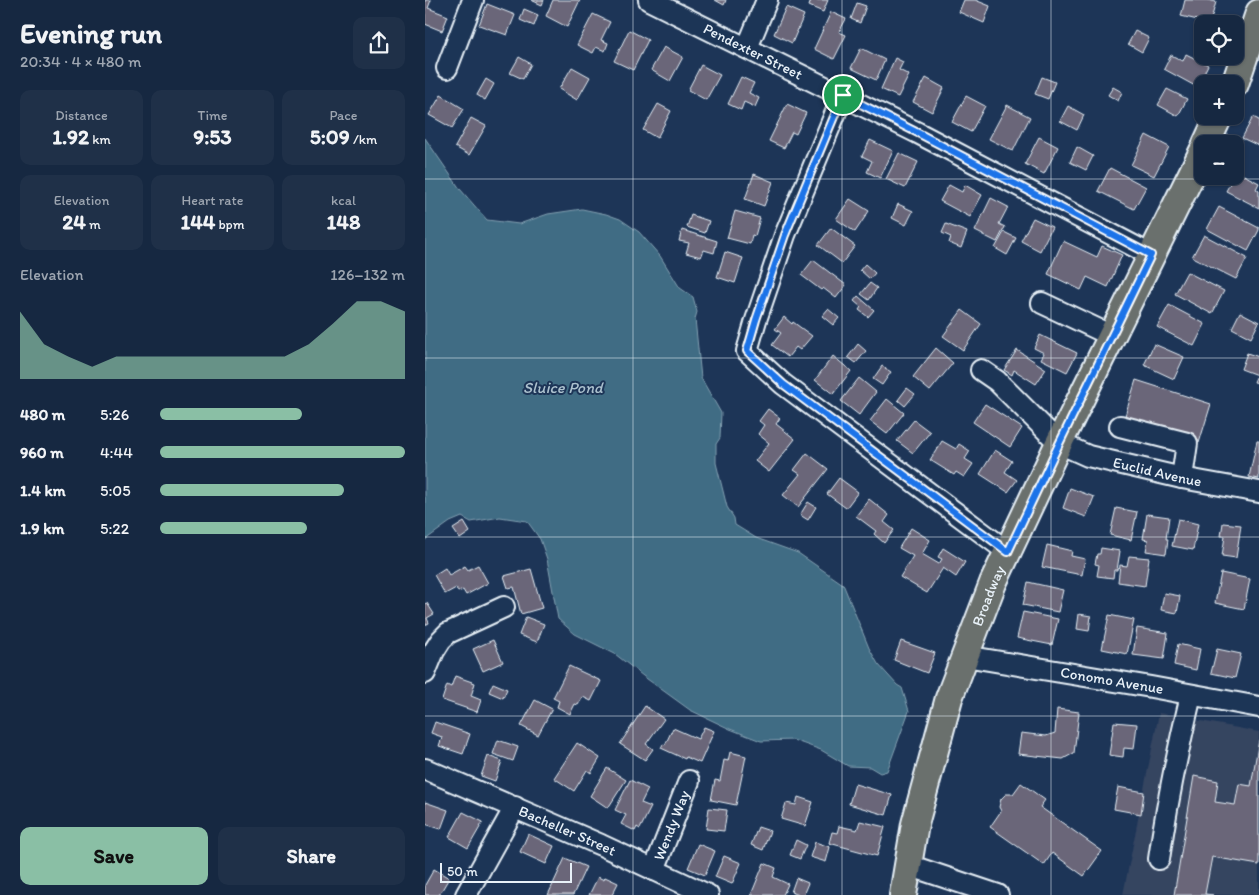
<!DOCTYPE html>
<meta charset="utf-8">
<style>
:root{--surface:#162841;--page:#1f3048;--text:#f1f3f6;--muted:#9ea6b1;--line:#35445a;--accent:#8abfa5}
body{margin:0;font-family:Itim,sans-serif;background:var(--page);color:var(--text);height:100vh;display:flex;flex-direction:column;font-size:19px;white-space:nowrap}
*{box-sizing:border-box;margin:0}
p{font-size:16px;color:var(--muted)}
.icon{flex:none;width:28px;height:28px;fill:none;stroke:currentColor;stroke-width:2;stroke-linecap:round;stroke-linejoin:round}
.map{position:relative;flex:1;overflow:hidden}
.details{display:flex;flex-direction:column;background:var(--surface);width:425px}
.details>*{flex:none}
.controls{position:absolute;left:769px;top:15px;display:grid;gap:10px}
.controls a{display:grid;place-items:center;width:50px;height:50px;border-radius:10px;background:var(--surface);box-shadow:0 1px 4px #0004,0 0 0 1px var(--line);font-size:25px}
.scale{position:absolute;left:15px;bottom:12px;width:132px;box-sizing:border-box;padding-left:5px;border:2px solid #e8f1f8;border-top:0;font-size:14px;line-height:18px;white-space:nowrap;color:#e8f1f8;-webkit-text-stroke:4px #1d3557;paint-order:stroke}
.pin{position:absolute;display:grid;place-items:center;width:42px;height:42px;color:#fff;margin:-21px;border:2px solid #fff;border-radius:50%;box-shadow:0 1px 5px #0007}
.round{display:grid;place-items:center;flex:none;width:52px;height:52px;border-radius:10px;background:var(--page)}
.summary{display:flex;align-items:center;justify-content:space-between;height:85px;padding:0 20px}
h1{font-size:28px;font-weight:800;line-height:38px}
.figures{display:grid;grid-template-columns:repeat(3,1fr);gap:8px;height:85px;padding:5px 20px}
.figures div{display:grid;align-content:center;border-radius:10px;background:var(--page);text-align:center}
.figures b{font-size:21px;font-weight:800}
.figures small{font-size:14px;font-weight:400}
.figures p{font-size:14px}
.chart{height:140px;padding:10px 20px}
.chart p{display:flex;justify-content:space-between}
.chart svg{width:100%;height:90px;margin-top:5px;fill:var(--accent);opacity:.7}
.cta{display:flex;gap:10px;margin-top:auto;padding:10px 20px}
.cta a{flex:1;height:58px;border-radius:10px;background:var(--accent);color:#111;font-size:20px;font-weight:800;line-height:58px;text-align:center}
.cta a+a{background:var(--page);color:var(--text)}
ul{padding:0 20px;list-style:none;font-size:16px}
li{display:grid;grid-template-columns:80px 60px 1fr;align-items:center;height:38px}
li i{height:12px;border-radius:6px;background:var(--accent)}
main{display:flex;flex:1;min-height:0}
.map>svg:first-child{display:block}
</style>
<main>
<section class="details">
<div class="summary"><div><h1>Evening run</h1><p>20:34 · 4 × 480 m</p></div><a class="round"><svg class="icon" aria-label="share" viewBox="0 0 24 24"><path d="M12 15V3M7 8l5-5 5 5M5 13v7h14v-7"/></svg></a></div>
<div class="figures">
<div><p>Distance</p><b>1.92<small> km</small></b></div>
<div><p>Time</p><b>9:53</b></div>
<div><p>Pace</p><b>5:09<small> /km</small></b></div>
</div>
<div class="figures">
<div><p>Elevation</p><b>24<small> m</small></b></div>
<div><p>Heart rate</p><b>144<small> bpm</small></b></div>
<div><p>kcal</p><b>148</b></div>
</div>
<div class="chart"><p><span>Elevation</span>126–132 m</p>
<svg viewBox="0 0 160 44" preserveAspectRatio="none"><path d="M0 44V11L10 27L20 33L30 38L40 33L50 33L60 33L70 33L80 33L90 33L100 33L110 33L120 27L130 17L140 6L150 6L160 11V44z"/></svg>
</div>
<ul>
<li><b>480 m</b>5:26<i style="width:58%"></i></li>
<li><b>960 m</b>4:44<i style="width:100%"></i></li>
<li><b>1.4 km</b>5:05<i style="width:75%"></i></li>
<li><b>1.9 km</b>5:22<i style="width:60%"></i></li>
</ul>
<div class="cta"><a>Save</a><a>Share</a></div>
</section>
<div class="map">
<svg width="834" height="895" viewBox="0 0 834 895">
<rect width="100%" height="100%" fill="#1d3557"/>
<filter id="ink" filterUnits="userSpaceOnUse"><feTurbulence type="fractalNoise" baseFrequency=".02" numOctaves="2"/><feDisplacementMap in="SourceGraphic" scale="10" xChannelSelector="R" yChannelSelector="G"/><feConvolveMatrix kernelMatrix="1 2 1 2 8 2 1 2 1" color-interpolation-filters="sRGB"/></filter>
<g filter="url(#ink)">
<polygon fill="#344461" points="734,713 834,732 834,895 698,895"/>
<polygon fill="#406c84" stroke="#83a1b2" points="0,138 35,189 62,220 94,224 123,214 157,209 181,214 195,219 214,232 235,256 255,288 268,297 272,312 270,319 276,378 296,413 295,438 291,444 291,463 302,507 309,518 310,525 331,538 373,553 418,584 444,648 453,664 472,685 477,688 484,711 462,771 455,773 445,767 423,766 396,750 368,740 336,741 305,729 265,710 218,676 190,654 150,634 133,619 122,559 115,539 102,521 75,517 46,522 37,517 25,522 0,540"/>
<g fill="#6b6679" stroke="#e8f1f8">
<polygon points="0,0 6,0 3,8 23,16 17,31 0,24"/>
<polygon points="106,0 119,0 117,5"/>
<polygon points="128,0 155,0 142,27 121,16"/>
<polygon points="290,0 301,0 299,5"/>
<polygon points="386,0 403,0 398,12 384,6"/>
<polygon points="539,0 550,0 565,6 559,23 534,12"/>
<polygon points="760,0 783,0 791,2 785,23 756,16"/>
<polygon points="432,3 441,6 435,23 426,19"/>
<polygon points="62,4 90,15 82,35 54,25"/>
<polygon points="361,7 379,15 367,43 349,34"/>
<polygon points="99,9 113,15 109,26 95,20"/>
<polygon points="406,12 421,19 414,32 421,35 409,59 389,49"/>
<polygon points="168,14 185,22 176,40 183,43 180,51 171,47 168,53 152,45"/>
<polygon points="204,30 223,40 208,70 189,61"/>
<polygon points="710,31 724,38 717,52 703,44"/>
<polygon points="239,47 258,57 245,81 226,70"/>
<polygon points="436,48 460,60 451,80 426,68"/>
<polygon points="761,54 783,65 772,87 739,69 746,55 758,61"/>
<polygon points="94,57 106,64 98,79 85,73"/>
<polygon points="470,58 478,62 474,70 484,75 473,97 456,89"/>
<polygon points="276,65 295,75 281,100 263,90"/>
<polygon points="147,67 165,77 152,100 134,89"/>
<polygon points="316,77 329,83 324,93 334,98 330,107 319,102 316,110 303,104"/>
<polygon points="617,77 630,82 623,99 610,94"/>
<polygon points="501,78 519,88 507,112 488,102"/>
<polygon points="61,79 69,84 60,100 52,95"/>
<polygon points="688,87 697,92 693,101 683,95"/>
<polygon points="742,89 762,99 753,116 733,105"/>
<polygon points="16,95 39,109 27,128 4,115"/>
<polygon points="541,96 560,106 546,132 527,122"/>
<polygon points="233,104 246,111 232,138 218,130"/>
<polygon points="362,104 381,113 371,134 367,132 359,148 344,141"/>
<polygon points="582,105 605,117 588,151 564,139"/>
<polygon points="643,106 659,115 652,130 635,121"/>
<polygon points="828,117 834,120 834,146 817,138"/>
<polygon points="46,118 61,126 44,155 30,147"/>
<polygon points="721,135 744,147 729,176 706,165"/>
<polygon points="614,137 633,147 619,174 600,164"/>
<polygon points="445,140 468,151 455,178 442,172 447,161 437,156"/>
<polygon points="652,147 668,156 661,170 645,162"/>
<polygon points="474,153 493,162 480,188 461,179"/>
<polygon points="685,168 721,187 709,209 673,191"/>
<polygon points="811,171 834,183 831,189 834,191 834,208 801,191 809,176 810,176"/>
<polygon points="329,174 348,182 339,206 320,199"/>
<polygon points="524,185 537,192 540,185 557,195 545,217 515,201"/>
<polygon points="566,198 583,207 574,224 580,227 572,242 550,231"/>
<polygon points="425,199 444,211 430,232 411,219"/>
<polygon points="473,204 488,211 481,225 467,218"/>
<polygon points="794,207 834,228 834,230 823,251 782,229"/>
<polygon points="310,211 335,218 330,236 327,235 325,244 302,238"/>
<polygon points="266,215 284,221 280,233 262,227"/>
<polygon points="608,218 627,227 615,251 596,241"/>
<polygon points="521,224 542,232 536,248 524,243 526,237 517,233"/>
<polygon points="406,228 430,246 417,263 393,245"/>
<polygon points="257,230 292,241 289,253 279,250 276,257 261,253 264,243 254,241"/>
<polygon points="579,232 591,238 582,255 570,248"/>
<polygon points="779,235 822,258 811,279 767,257"/>
<polygon points="638,241 672,257 677,246 697,255 683,287 662,277 656,290 623,274"/>
<polygon points="300,252 318,258 310,283 292,277"/>
<polygon points="388,260 421,285 411,298 398,288 396,290 376,275"/>
<polygon points="440,264 450,273 445,279 435,270"/>
<polygon points="762,272 799,291 787,314 750,294"/>
<polygon points="445,283 452,288 444,300 436,294"/>
<polygon points="433,296 449,310 443,317 434,310 436,307 429,301"/>
<polygon points="744,305 780,324 769,346 732,327"/>
<polygon points="403,309 414,318 408,325 397,316"/>
<polygon points="537,310 556,324 538,350 518,336"/>
<polygon points="815,312 834,322 826,338 807,328"/>
<polygon points="359,317 367,324 368,322 387,336 375,350 371,347 363,357 347,345 356,333 350,329"/>
<polygon points="615,335 652,353 642,372 616,359 619,353 609,348"/>
<polygon points="433,344 441,351 431,363 423,357"/>
<polygon points="729,344 759,357 749,379 719,365"/>
<polygon points="511,348 528,363 505,391 488,377"/>
<polygon points="592,350 621,369 611,384 589,370 587,375 579,370"/>
<polygon points="822,353 834,357 832,360 834,361 834,383 829,382 832,375 816,369"/>
<polygon points="408,356 426,371 408,394 390,380"/>
<polygon points="457,366 466,372 457,385 448,379"/>
<polygon points="434,378 451,392 434,415 416,401"/>
<polygon points="711,380 786,404 774,443 699,419"/>
<polygon points="482,388 490,394 480,406 473,400"/>
<polygon points="462,399 479,413 462,434 445,421"/>
<polygon points="560,404 597,428 585,447 548,422"/>
<polygon points="343,409 355,418 351,424 370,439 344,472 330,461 344,443 333,434 339,425 334,421"/>
<polygon points="489,420 505,432 488,453 472,441"/>
<polygon points="517,441 531,449 534,444 545,451 540,459 548,464 539,477 531,472 529,475 505,460"/>
<polygon points="832,441 834,441 834,479 824,477"/>
<polygon points="570,450 587,461 580,472 592,480 583,492 555,474"/>
<polygon points="382,453 403,469 373,507 358,495 375,474 369,470"/>
<polygon points="414,478 433,492 421,508 402,494"/>
<polygon points="645,488 669,497 661,517 638,508"/>
<polygon points="444,499 464,515 459,522 469,530 459,543 449,534 451,531 431,516"/>
<polygon points="383,502 391,507 383,520 375,515"/>
<polygon points="691,508 712,512 706,540 685,535"/>
<polygon points="722,514 744,517 741,539 743,539 741,554 721,551 723,540 718,539"/>
<polygon points="753,519 773,524 768,550 747,546"/>
<polygon points="39,522 45,532 35,539 28,529"/>
<polygon points="798,523 816,525 811,558 797,556 800,536 796,536"/>
<polygon points="486,528 505,540 497,554 514,564 517,559 513,557 518,548 540,562 531,577 518,568 502,593 475,577 488,556 474,548"/>
<polygon points="622,545 647,551 646,556 660,559 657,575 617,567"/>
<polygon points="676,548 695,551 692,570 689,570 688,578 672,576 674,565 670,564 672,554 675,554"/>
<polygon points="704,556 724,558 720,586 693,582 695,565 702,566"/>
<polygon points="53,565 63,583 41,595 38,590 33,592 31,588 20,594 9,575 20,568 24,575 40,566 43,570"/>
<polygon points="106,569 117,608 96,614 89,587 83,588 79,576"/>
<polygon points="796,573 825,579 819,609 790,603"/>
<polygon points="603,582 638,590 633,612 598,605"/>
<polygon points="739,593 755,596 752,613 736,610"/>
<polygon points="2,603 9,614 2,618 4,623 0,625 0,604"/>
<polygon points="598,612 633,619 627,645 592,638"/>
<polygon points="654,614 666,616 664,631 652,629"/>
<polygon points="684,615 709,620 702,654 677,649"/>
<polygon points="101,617 119,624 112,642 94,635"/>
<polygon points="712,628 743,633 739,659 708,655"/>
<polygon points="68,640 78,662 58,671 48,649"/>
<polygon points="476,641 510,653 502,673 469,660"/>
<polygon points="753,644 775,649 771,670 749,665"/>
<polygon points="792,649 816,654 810,678 786,673"/>
<polygon points="144,666 176,681 166,701 158,697 153,705 150,704 145,714 132,707 134,701 128,698"/>
<polygon points="30,676 50,683 46,696 56,700 52,712 17,700 22,685 26,687"/>
<polygon points="68,683 82,689 78,698 64,692"/>
<polygon points="110,700 127,709 113,735 96,726"/>
<polygon points="220,706 239,719 221,744 228,749 220,760 195,744"/>
<polygon points="632,709 654,712 649,753 638,759 593,754 596,733 621,736 630,733"/>
<polygon points="10,722 45,734 38,754 14,746 17,737 6,733"/>
<polygon points="689,722 712,724 709,749 699,748 698,757 684,755"/>
<polygon points="279,727 289,731 275,763 261,757 260,759 236,748 238,744 240,745 248,728 273,739"/>
<polygon points="73,740 93,747 88,761 68,754"/>
<polygon points="834,740 834,865 787,857 780,894 788,895 749,895 769,776 793,781 790,802 810,805 814,784 826,786"/>
<polygon points="152,743 175,758 166,773 162,770 149,791 129,778"/>
<polygon points="305,752 321,756 311,805 286,800 290,780 295,781 299,760 303,761"/>
<polygon points="63,756 77,761 70,781 56,776"/>
<polygon points="182,768 201,780 183,808 165,796"/>
<polygon points="205,780 223,789 216,803 226,807 215,829 212,827 210,831 196,824 201,815 190,810"/>
<polygon points="596,783 620,800 615,807 677,851 659,876 627,853 619,865 565,827 576,811 574,807 576,799 581,794 588,794"/>
<polygon points="430,784 467,795 461,815 424,804"/>
<polygon points="693,787 719,792 716,814 689,809"/>
<polygon points="373,797 388,802 380,826 356,819 361,803 371,805"/>
<polygon points="0,802 23,810 16,829 0,824"/>
<polygon points="284,808 302,810 299,831 281,829"/>
<polygon points="38,812 58,822 43,848 24,837"/>
<polygon points="435,821 460,827 452,856 404,843 407,832 412,833 414,826 432,830"/>
<polygon points="333,827 345,831 338,850 326,845"/>
<polygon points="103,834 129,846 121,864 95,852"/>
<polygon points="371,840 381,845 375,859 365,855"/>
<polygon points="390,842 405,847 401,862 385,857"/>
<polygon points="273,844 290,851 280,875 263,868"/>
<polygon points="299,856 316,863 307,884 290,877"/>
<polygon points="140,858 161,867 148,895 123,895"/>
<polygon points="339,863 351,868 348,877 363,884 358,895 326,895"/>
<polygon points="9,869 24,878 14,895 0,895 0,885"/>
<polygon points="173,877 179,880 180,877 193,883 187,895 164,895"/>
<polygon points="371,878 383,883 378,895 374,895 366,892"/>
</g>
<g fill="none" stroke-linecap="round" stroke-linejoin="round">
<defs>
<g id="minor">
<path id="s1" d="M224 0 493 133 726 255"/>
<polyline points="322,48 342,0"/>
<polyline points="22,68 48,0"/>
<polyline points="418,95 360,235 331,320 322,351 358,384 583,552"/>
<polyline points="617,303 687,336"/>
<path id="s2" d="M556 370 572 381 634 443 663 456 757 478 834 492"/>
<polyline points="695,426 762,443 757,478"/>
<path id="s3" d="M540 656 726 687 834 707"/>
<polyline points="0,673 9,651 16,640 23,633 79,607"/>
<path id="s4" d="M0 769 176 845 283 895"/>
<path d="M734 859C742 803 753 749 766 695"/>
<polyline points="483,865 573,895"/>
<path id="s5" d="M229 870 264 781"/>
<polyline points="41,895 90,807"/>
</g>
<g id="major">
<polyline points="810,84 834,13"/>
<polyline points="781,144 794,116"/>
<path id="s6" d="M478 895 490 824 524 698 568 583 634 443 778 151"/>
</g>
</defs>
<use href="#minor" stroke="#e8f1f8" stroke-width="24"/>
<use href="#major" stroke="#e8f1f8" stroke-width="30"/>
<use href="#minor" stroke="#1d3557" stroke-width="20"/>
<use href="#major" stroke="#6b706d" stroke-width="26"/>
</g>
</g>
<g fill="none" stroke-linecap="round" stroke-linejoin="round" filter="url(#ink)">
<defs>
<polygon id="route" points="418,95 493,133 726,255 634,444 583,552 358,384 322,351 331,320 360,235"/>
</defs>
<use href="#route" stroke="#fff" stroke-width="10"/>
<use href="#route" stroke="#1a73e8" stroke-width="6"/>
</g>
<path fill="none" stroke="#e8f1f8" stroke-width="1" stroke-opacity="0.55" d="M208 0V895M417 0V895M626 0V895M0 179H834M0 358H834M0 537H834M0 716H834"/>
<g text-anchor="middle" stroke-width="4" stroke-linejoin="round" paint-order="stroke">
<g font-size="15" fill="#e8f1f8" stroke="#1d3557">
<text dy="5" stroke="none"><textPath href="#s1" startOffset="116">Pendexter Street</textPath></text>
<text dy="5" stroke="none"><textPath href="#s2" startOffset="210">Euclid Avenue</textPath></text>
<text dy="5" stroke="none"><textPath href="#s6" startOffset="312">Broadway</textPath></text>
<text dy="5" stroke="none"><textPath href="#s3" startOffset="149">Conomo Avenue</textPath></text>
<text dy="5" stroke="none"><textPath href="#s5" startOffset="48">Wendy Way</textPath></text>
<text dy="5" stroke="none"><textPath href="#s4" startOffset="155">Bacheller Street</textPath></text>
</g>
<g font-size="16" font-style="italic" fill="#adc2cf" stroke="#1d3557">
<text x="138" y="393">Sluice Pond</text>
</g>
</g>
</svg>
<div class="controls">
<a><svg class="icon" aria-label="locate" viewBox="0 0 24 24"><circle cx="12" cy="12" r="6"/><path d="M12 2v4M12 18v4M2 12h4M18 12h4"/></svg></a>
<a>+</a>
<a>−</a>
</div>
<div class="scale">50 m</div>
<div class="pin" style="left:418px;top:95px;background:#1e9e55"><svg class="icon" aria-label="arrive" viewBox="0 0 24 24"><path d="M6 21V4h12l-3 4 3 4H6"/></svg></div>
</div>
</main>
